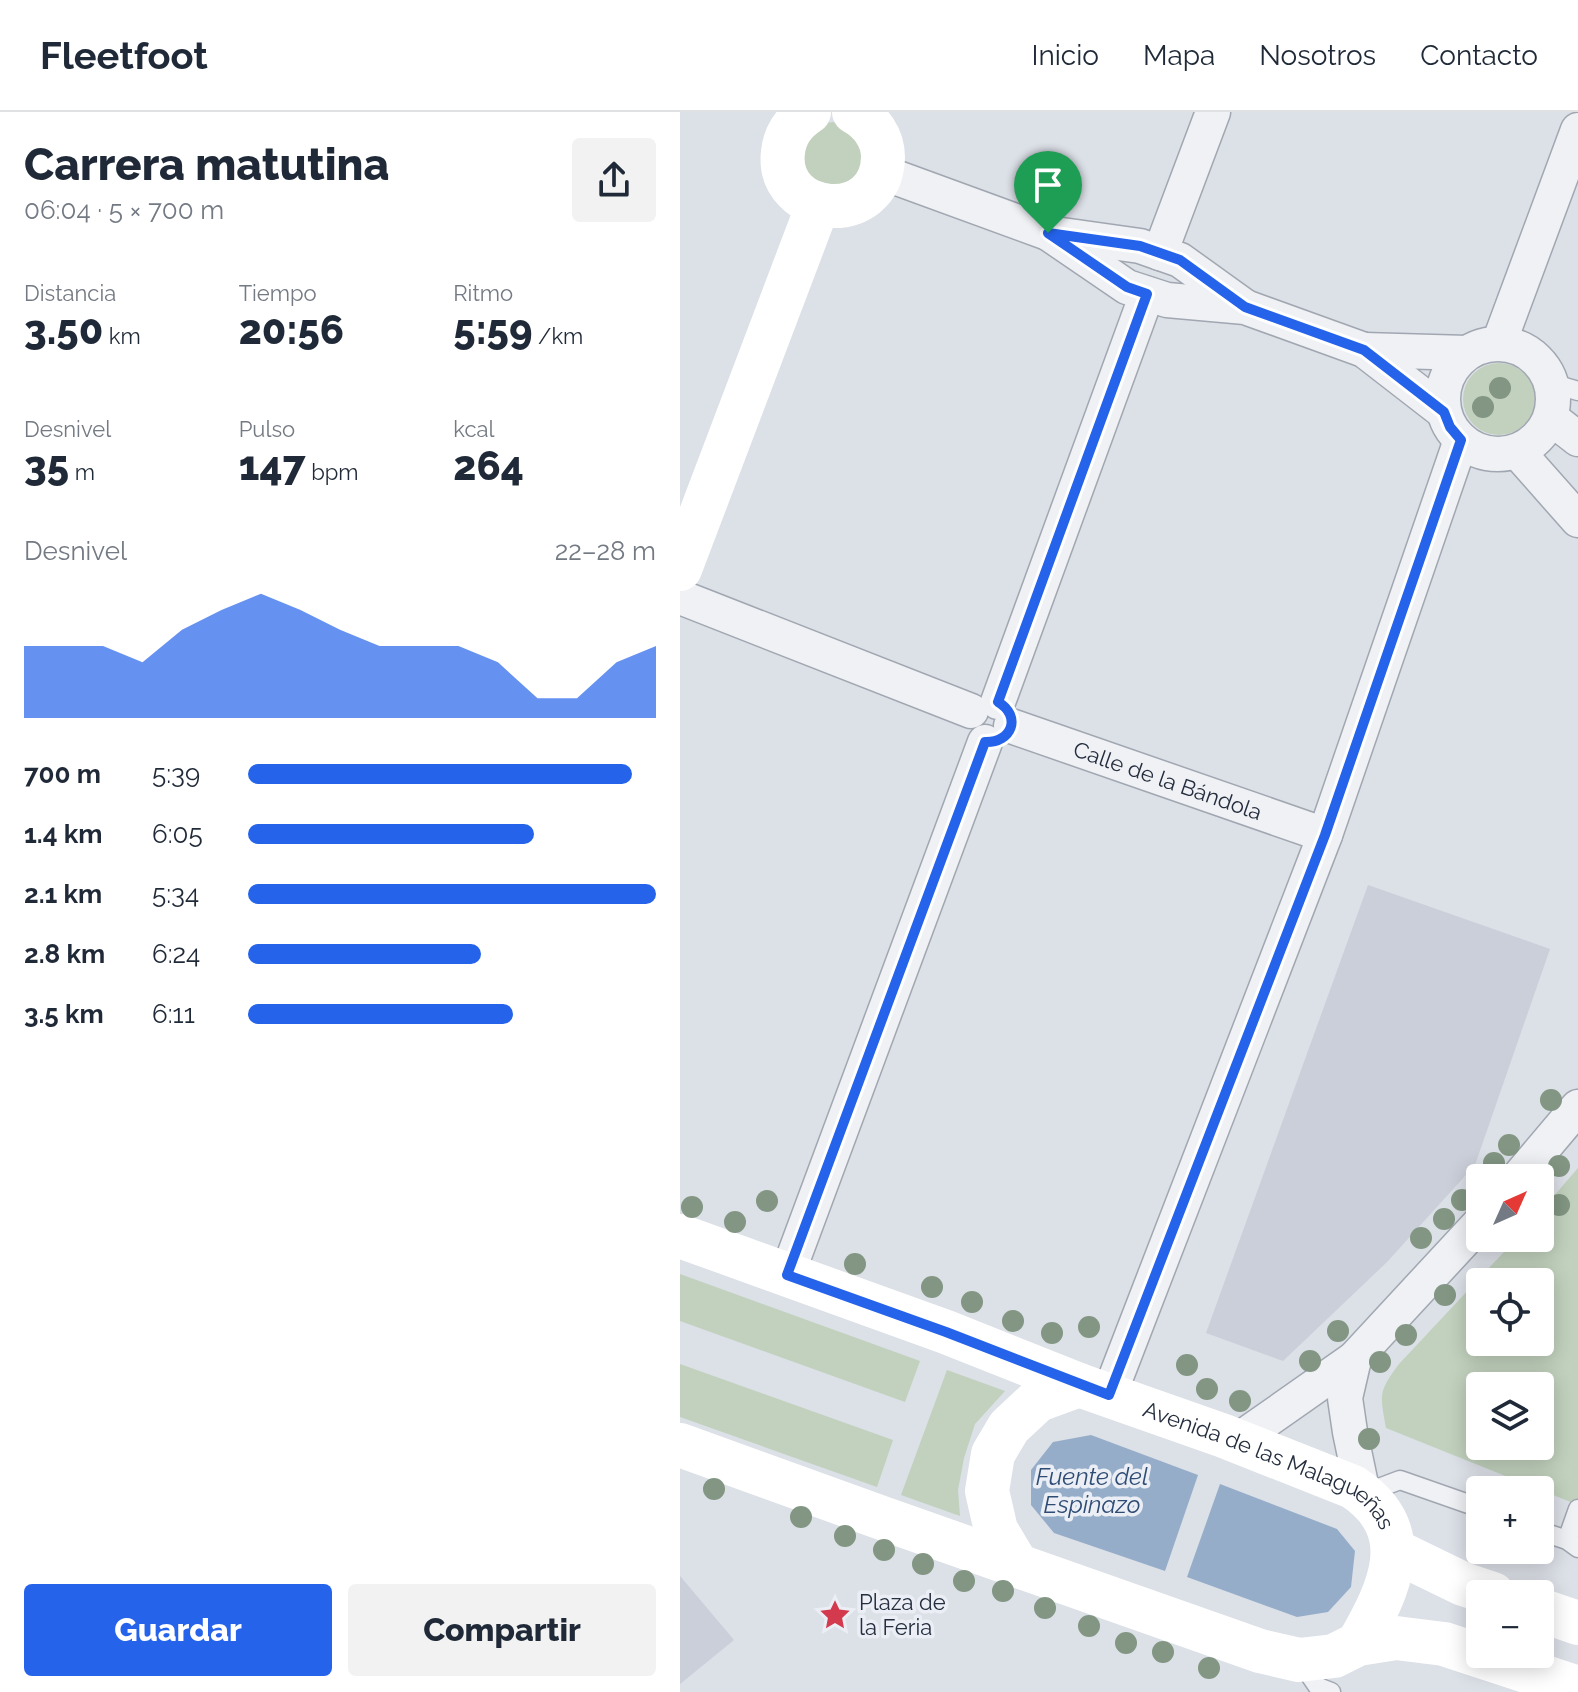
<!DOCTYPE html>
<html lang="es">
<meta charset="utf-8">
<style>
:root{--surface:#fff;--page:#f2f2f3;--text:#1f2937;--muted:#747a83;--line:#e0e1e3;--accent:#2563eb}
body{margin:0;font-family:Raleway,sans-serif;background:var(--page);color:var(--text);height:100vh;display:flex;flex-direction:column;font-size:30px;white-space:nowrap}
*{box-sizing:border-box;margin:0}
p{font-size:26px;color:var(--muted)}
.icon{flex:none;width:44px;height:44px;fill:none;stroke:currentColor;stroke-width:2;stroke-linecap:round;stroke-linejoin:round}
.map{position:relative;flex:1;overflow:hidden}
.drawer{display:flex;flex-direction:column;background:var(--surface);width:680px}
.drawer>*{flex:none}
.needle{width:52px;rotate:45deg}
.tools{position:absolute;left:786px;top:1052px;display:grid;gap:16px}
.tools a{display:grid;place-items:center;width:88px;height:88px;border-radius:8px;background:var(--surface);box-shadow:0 4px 20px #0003;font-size:40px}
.pin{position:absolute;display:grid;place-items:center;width:68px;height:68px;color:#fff;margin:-82px -34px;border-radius:50% 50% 50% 0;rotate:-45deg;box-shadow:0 0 8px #0007}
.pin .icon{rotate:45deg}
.round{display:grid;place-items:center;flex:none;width:84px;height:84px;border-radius:8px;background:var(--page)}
.overview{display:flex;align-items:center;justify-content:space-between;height:136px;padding:0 24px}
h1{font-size:44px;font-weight:800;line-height:60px}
.stats{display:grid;grid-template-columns:repeat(3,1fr);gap:12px;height:136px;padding:8px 24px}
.stats div{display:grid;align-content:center}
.stats b{font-size:40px;font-weight:800}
.stats small{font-size:22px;font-weight:400}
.stats p{font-size:22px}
.chart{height:224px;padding:16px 24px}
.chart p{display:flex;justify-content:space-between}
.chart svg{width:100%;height:144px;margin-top:8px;fill:var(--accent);opacity:.7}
.button{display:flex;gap:16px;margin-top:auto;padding:16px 24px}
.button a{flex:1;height:92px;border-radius:8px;background:var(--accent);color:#fff;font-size:32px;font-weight:800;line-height:92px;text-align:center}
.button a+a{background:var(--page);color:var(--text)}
ul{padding:0 24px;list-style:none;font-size:26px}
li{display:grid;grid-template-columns:128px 96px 1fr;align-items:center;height:60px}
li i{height:20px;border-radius:10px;background:var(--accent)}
header{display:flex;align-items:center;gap:48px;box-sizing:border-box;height:112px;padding:0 40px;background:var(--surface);border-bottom:2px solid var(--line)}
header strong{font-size:38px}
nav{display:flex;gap:44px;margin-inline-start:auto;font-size:28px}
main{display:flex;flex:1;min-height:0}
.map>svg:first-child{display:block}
</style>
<header>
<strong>Fleetfoot</strong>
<nav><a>Inicio</a><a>Mapa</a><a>Nosotros</a><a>Contacto</a></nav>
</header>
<main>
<section class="drawer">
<div class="overview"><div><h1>Carrera matutina</h1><p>06:04 · 5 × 700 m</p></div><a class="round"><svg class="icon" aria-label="share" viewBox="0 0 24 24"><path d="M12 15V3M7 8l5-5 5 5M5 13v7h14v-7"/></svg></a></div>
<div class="stats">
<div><p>Distancia</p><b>3.50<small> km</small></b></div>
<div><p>Tiempo</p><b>20:56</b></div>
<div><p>Ritmo</p><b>5:59<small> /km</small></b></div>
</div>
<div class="stats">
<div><p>Desnivel</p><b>35<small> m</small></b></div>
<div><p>Pulso</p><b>147<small> bpm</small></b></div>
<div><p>kcal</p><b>264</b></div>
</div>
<div class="chart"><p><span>Desnivel</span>22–28 m</p>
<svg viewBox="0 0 160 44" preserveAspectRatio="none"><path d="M0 44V22L10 22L20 22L30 27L40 17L50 11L60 6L70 11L80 17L90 22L100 22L110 22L120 27L130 38L140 38L150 27L160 22V44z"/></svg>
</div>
<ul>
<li><b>700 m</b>5:39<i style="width:94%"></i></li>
<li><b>1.4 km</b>6:05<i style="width:70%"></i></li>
<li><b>2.1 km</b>5:34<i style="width:100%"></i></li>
<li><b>2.8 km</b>6:24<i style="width:57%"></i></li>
<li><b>3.5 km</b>6:11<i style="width:65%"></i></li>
</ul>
<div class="button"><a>Guardar</a><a>Compartir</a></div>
</section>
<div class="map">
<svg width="898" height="1580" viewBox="0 0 898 1580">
<rect width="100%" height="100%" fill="#dce0e7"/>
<g fill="#cacfd9">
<polygon points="688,773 870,837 795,1053 707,1150 603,1249 526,1221"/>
<polygon points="0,1464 54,1528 0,1572"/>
</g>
<g fill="#c1d1bd" fill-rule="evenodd">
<polygon points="155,10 166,13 185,40 179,62 160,75 128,66 121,33 144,11"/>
<circle cx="819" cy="287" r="36"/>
<path d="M898 1056V1393L706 1316C700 1283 698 1280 719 1252L837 1126H860V1100ZM800 1170H860V1230H800ZM800 1274H860V1334H800Z"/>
<polygon points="0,1162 240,1249 225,1290 0,1209"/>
<polygon points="0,1252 213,1328 197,1375 0,1305"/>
<polygon points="267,1258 325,1279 295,1312 284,1346 278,1378 280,1404 221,1383"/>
</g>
<g fill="#95adc9">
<polygon points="411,1323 518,1363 485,1459 374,1421 351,1393 351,1358 373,1330"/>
<polygon points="540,1372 657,1417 675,1439 671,1475 648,1500 617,1505 507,1465"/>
</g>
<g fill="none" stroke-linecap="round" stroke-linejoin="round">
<defs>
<g id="lane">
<polyline points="871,271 898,279"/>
<polyline points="683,1382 720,1368 800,1396"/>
<polyline points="860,1419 887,1428 898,1436"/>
<polyline points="887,1428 898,1397"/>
<polyline points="621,1550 638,1575 651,1580"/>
</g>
<g id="street">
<polyline points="201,60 368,121 460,134 500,148 564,194"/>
<polyline points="368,121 447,175 487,188 565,195 684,238 764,300"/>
<polyline points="480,141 533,0"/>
<polyline points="819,231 898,18"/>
<circle cx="818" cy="287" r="55"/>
<polyline points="684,238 787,241"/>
<polyline points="871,306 898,327"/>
<polyline points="837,339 898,408"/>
<polyline points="0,485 291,599"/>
<polyline points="318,590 467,182"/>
<path id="s1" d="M331 614 645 723"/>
<polyline points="838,1066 898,995"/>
<polyline points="107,1163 305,630"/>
<polyline points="674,1247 665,1286 670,1320 683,1382"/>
<polyline points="429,1283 645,723 781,328"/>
<polyline points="557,1329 674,1247 800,1111"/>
</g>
</defs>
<use href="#lane" stroke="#a1a7b1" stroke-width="21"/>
<use href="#street" stroke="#a1a7b1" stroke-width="37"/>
<use href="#lane" stroke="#eff1f5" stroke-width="18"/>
<use href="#street" stroke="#eff1f5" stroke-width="34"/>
<g stroke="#fff" stroke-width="44">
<path d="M129 0C114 10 105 22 103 40 95 106 202 116 203 45 203 26 191 9 174 0"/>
<polyline points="0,457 138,93"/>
<path id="s2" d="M0 1124 266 1220 399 1273 544 1324 673 1375C739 1419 709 1478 678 1532"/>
<polyline points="0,1333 202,1406 580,1539 619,1548 654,1544 678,1532 716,1526 764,1532 898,1576"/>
<polyline points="713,1438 783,1472 813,1482"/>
<polyline points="337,1453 316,1418 307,1379 313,1342 329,1315 358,1288 399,1273"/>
<polyline points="860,1498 898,1511"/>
</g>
</g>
<g fill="#829683">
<circle cx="820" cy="276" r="11"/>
<circle cx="803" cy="295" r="11"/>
<circle cx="871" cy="988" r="11"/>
<circle cx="829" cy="1033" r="11"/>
<circle cx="814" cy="1051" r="11"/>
<circle cx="879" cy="1054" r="11"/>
<circle cx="782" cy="1088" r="11"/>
<circle cx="87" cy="1089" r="11"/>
<circle cx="879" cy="1093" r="11"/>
<circle cx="12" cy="1095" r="11"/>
<circle cx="764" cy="1107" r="11"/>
<circle cx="55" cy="1110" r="11"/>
<circle cx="741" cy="1126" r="11"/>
<circle cx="175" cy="1152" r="11"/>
<circle cx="252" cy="1175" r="11"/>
<circle cx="765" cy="1183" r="11"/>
<circle cx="292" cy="1190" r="11"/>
<circle cx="333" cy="1209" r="11"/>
<circle cx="409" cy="1215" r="11"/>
<circle cx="658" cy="1219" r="11"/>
<circle cx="372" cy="1221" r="11"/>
<circle cx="726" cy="1223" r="11"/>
<circle cx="630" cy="1249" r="11"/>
<circle cx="700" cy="1250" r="11"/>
<circle cx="507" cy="1253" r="11"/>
<circle cx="527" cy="1277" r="11"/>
<circle cx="560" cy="1289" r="11"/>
<circle cx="689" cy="1327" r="11"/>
<circle cx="34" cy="1377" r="11"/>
<circle cx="121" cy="1405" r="11"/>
<circle cx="165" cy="1424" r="11"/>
<circle cx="204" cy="1438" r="11"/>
<circle cx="243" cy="1452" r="11"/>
<circle cx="284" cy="1469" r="11"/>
<circle cx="323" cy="1479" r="11"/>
<circle cx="365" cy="1496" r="11"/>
<circle cx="409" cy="1514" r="11"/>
<circle cx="446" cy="1531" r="11"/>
<circle cx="483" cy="1540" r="11"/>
<circle cx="529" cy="1556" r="11"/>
</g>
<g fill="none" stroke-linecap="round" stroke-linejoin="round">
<defs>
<path id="route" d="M368 121 460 134 500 148 565 195 684 238 764 300 770 315 781 328 645 723 429 1283 266 1220 107 1163 305 630C332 631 342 604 318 590L467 182 447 175Z"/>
</defs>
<use href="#route" stroke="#fff" stroke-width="16"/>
<use href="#route" stroke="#2563eb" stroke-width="10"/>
</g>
<defs>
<symbol id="sight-bare" viewBox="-9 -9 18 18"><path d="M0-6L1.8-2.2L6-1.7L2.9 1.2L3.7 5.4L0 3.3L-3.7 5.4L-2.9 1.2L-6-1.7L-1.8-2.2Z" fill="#d33a4d" stroke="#ebeff5" stroke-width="2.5" paint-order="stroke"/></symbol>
</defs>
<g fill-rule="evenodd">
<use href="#sight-bare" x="133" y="1481" width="44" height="44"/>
</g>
<g text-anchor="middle" stroke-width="7" stroke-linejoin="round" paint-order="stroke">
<g font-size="22" fill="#252e3e" stroke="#ebeff5">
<text dy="8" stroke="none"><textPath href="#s1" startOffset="166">Calle de la Bándola</textPath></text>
<text dy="8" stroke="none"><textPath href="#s2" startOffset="634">Avenida de las Malagueñas</textPath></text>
</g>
<g font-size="22" fill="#252e3e" stroke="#ebeff5" text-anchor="start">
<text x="179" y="1498">Plaza de<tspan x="179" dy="25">la Feria</tspan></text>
</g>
<g font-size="24" font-style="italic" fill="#2e4b73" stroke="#ebeff5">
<text x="412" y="1373">Fuente del<tspan x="412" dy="28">Espinazo</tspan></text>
</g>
</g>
</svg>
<div class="tools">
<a><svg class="needle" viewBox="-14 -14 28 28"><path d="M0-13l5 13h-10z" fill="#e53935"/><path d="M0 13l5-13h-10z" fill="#747a83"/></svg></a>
<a><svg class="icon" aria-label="locate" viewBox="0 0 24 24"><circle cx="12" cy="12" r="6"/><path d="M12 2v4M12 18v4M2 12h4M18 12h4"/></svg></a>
<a><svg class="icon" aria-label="layers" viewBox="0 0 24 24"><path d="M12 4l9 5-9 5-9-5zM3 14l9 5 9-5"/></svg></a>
<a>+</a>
<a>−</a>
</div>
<div class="pin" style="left:368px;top:121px;background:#1e9e55"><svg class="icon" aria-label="arrive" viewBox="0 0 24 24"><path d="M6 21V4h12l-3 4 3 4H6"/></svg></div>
</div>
</main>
